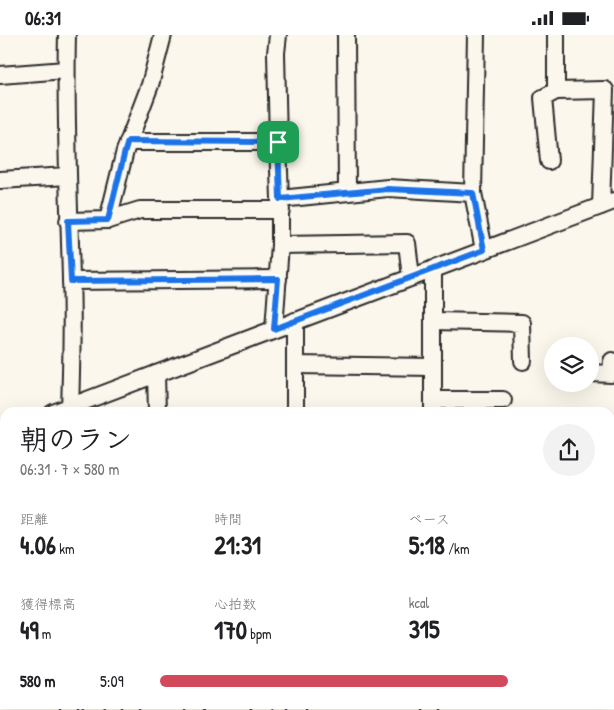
<!DOCTYPE html>
<html lang="ja">
<meta charset="utf-8">
<style>
:root{--surface:#fff;--page:#f2f2f2;--text:#202124;--muted:#757577;--accent:#d1495b}
body{margin:0;font-family:"Patrick Hand","Klee One",sans-serif;background:var(--page);color:var(--text);height:100vh;display:flex;flex-direction:column;font-size:19px;white-space:nowrap}
*{box-sizing:border-box;margin:0}
p{font-size:16px;color:var(--muted)}
.icon{flex:none;width:28px;height:28px;fill:none;stroke:currentColor;stroke-width:2;stroke-linecap:round;stroke-linejoin:round}
.map{position:relative;flex:1;overflow:hidden}
.sheet{position:absolute;left:0px;top:372px;width:615px;height:302px;display:flex;flex-direction:column;background:var(--surface);border-radius:15px 15px 0 0;box-shadow:0 5px 20px #0002}
.sheet>*{flex:none}
.fabs{position:absolute;left:544px;top:302px;display:grid;gap:10px}
.fabs a{display:grid;place-items:center;width:55px;height:55px;border-radius:50%;background:var(--surface);box-shadow:0 5px 20px #0002;font-size:25px}
.pin{position:absolute;display:grid;place-items:center;width:42px;height:42px;color:#fff;margin:-21px;border-radius:10px;box-shadow:0 2px 8px #0006}
.round{display:grid;place-items:center;flex:none;width:52px;height:52px;border-radius:26px;background:var(--page)}
.head{display:flex;align-items:center;justify-content:space-between;height:85px;padding:0 20px}
h1{font-size:28px;font-weight:800;line-height:38px}
.figures{display:grid;grid-template-columns:repeat(3,1fr);gap:8px;height:85px;padding:5px 20px}
.figures div{display:grid;align-content:center}
.figures b{font-size:25px;font-weight:800}
.figures small{font-size:14px;font-weight:400}
.figures p{font-size:14px}
ul{padding:0 20px;list-style:none;font-size:16px}
li{display:grid;grid-template-columns:80px 60px 1fr;align-items:center;height:38px}
li i{height:12px;border-radius:6px;background:var(--accent)}
.status{display:flex;justify-content:space-between;align-items:center;height:35px;padding:0 25px;background:var(--surface);direction:ltr}
.status svg{height:14px;fill:currentColor}
.map>svg:first-child{display:block}
</style>
<div class="status"><b>06:31</b><svg viewBox="0 0 49 12"><path d="M0 12V9h3v3zM5 12V6h3v6zM10 12V3h3v9zM15 12V0h3v12zM26 1h20v11H26zM47 4h2v5h-2z"/></svg></div>
<div class="map">
<svg width="614" height="675" viewBox="0 0 614 675">
<rect width="100%" height="100%" fill="#fbf7ec"/>
<filter id="ink" filterUnits="userSpaceOnUse"><feTurbulence type="fractalNoise" baseFrequency=".02" numOctaves="2"/><feDisplacementMap in="SourceGraphic" scale="10" xChannelSelector="R" yChannelSelector="G"/><feConvolveMatrix kernelMatrix="1 2 1 2 8 2 1 2 1" color-interpolation-filters="sRGB"/></filter>
<g filter="url(#ink)">
<g fill="none" stroke-linecap="round" stroke-linejoin="round">
<defs>
<g id="minor">
<path d="M67 0C65 81 69 163 71 244 73 288 71 333 70 378"/>
<polyline points="346,0 347,157"/>
<polyline points="476,0 473,158 484,215"/>
<polyline points="556,0 556,56 605,55 601,171"/>
<polyline points="0,40 66,35"/>
<polyline points="128,107 278,107"/>
<polyline points="549,126 543,63 556,56"/>
<polyline points="0,145 68,141"/>
<polyline points="280,164 388,153 473,158"/>
<polyline points="108,185 125,116 150,50 163,0"/>
<polyline points="68,186 108,185 140,175 281,175"/>
<polyline points="280,210 407,208 411,242"/>
<polyline points="433,234 433,378"/>
<polyline points="71,246 278,244"/>
<polyline points="295,286 295,378"/>
<polyline points="433,286 522,288 523,326"/>
<polyline points="274,294 280,210 280,164 278,107 276,18 278,0"/>
<polyline points="295,330 433,332"/>
<polyline points="590,338 611,339 612,326 614,327"/>
<polyline points="156,339 157,378"/>
<polyline points="433,365 503,365"/>
<polyline points="53,378 614,166"/>
<polyline points="0,398 5,396"/>
<polyline points="0,492 5,492"/>
<polyline points="610,548 614,548"/>
<polyline points="0,550 5,550"/>
<polyline points="0,617 5,617"/>
<polyline points="610,619 614,619"/>
<polyline points="130,670 130,675"/>
<polyline points="259,670 264,675"/>
<polyline points="296,670 296,675"/>
<polyline points="69,675 69,670"/>
<polyline points="91,675 96,670"/>
<polyline points="194,675 194,670"/>
<polyline points="432,675 432,670"/>
</g>
</defs>
<use href="#minor" stroke="#2b2b2b" stroke-width="20"/>
<use href="#minor" stroke="#fbf7ec" stroke-width="16"/>
</g>
</g>
<g fill="none" stroke-linecap="round" stroke-linejoin="round" filter="url(#ink)">
<defs>
<polygon id="route" points="128,106 278,107 280,164 388,154 473,158 484,215 274,294 278,244 71,246 68,186 108,185 125,116"/>
</defs>
<use href="#route" stroke="#fff" stroke-width="10"/>
<use href="#route" stroke="#1a73e8" stroke-width="6"/>
</g>
</svg>
<div class="fabs">
<a><svg class="icon" aria-label="layers" viewBox="0 0 24 24"><path d="M12 4l9 5-9 5-9-5zM3 14l9 5 9-5"/></svg></a>
</div>
<div class="pin" style="left:278px;top:107px;background:#1e9e55"><svg class="icon" aria-label="arrive" viewBox="0 0 24 24"><path d="M6 21V4h12l-3 4 3 4H6"/></svg></div>
<section class="sheet">
<div class="head"><div><h1>朝のラン</h1><p>06:31 · 7 × 580 m</p></div><a class="round"><svg class="icon" aria-label="share" viewBox="0 0 24 24"><path d="M12 15V3M7 8l5-5 5 5M5 13v7h14v-7"/></svg></a></div>
<div class="figures">
<div><p>距離</p><b>4.06<small> km</small></b></div>
<div><p>時間</p><b>21:31</b></div>
<div><p>ペース</p><b>5:18<small> /km</small></b></div>
</div>
<div class="figures">
<div><p>獲得標高</p><b>49<small> m</small></b></div>
<div><p>心拍数</p><b>170<small> bpm</small></b></div>
<div><p>kcal</p><b>315</b></div>
</div>
<ul>
<li><b>580 m</b>5:09<i style="width:80%"></i></li>
</ul>
</section>
</div>
